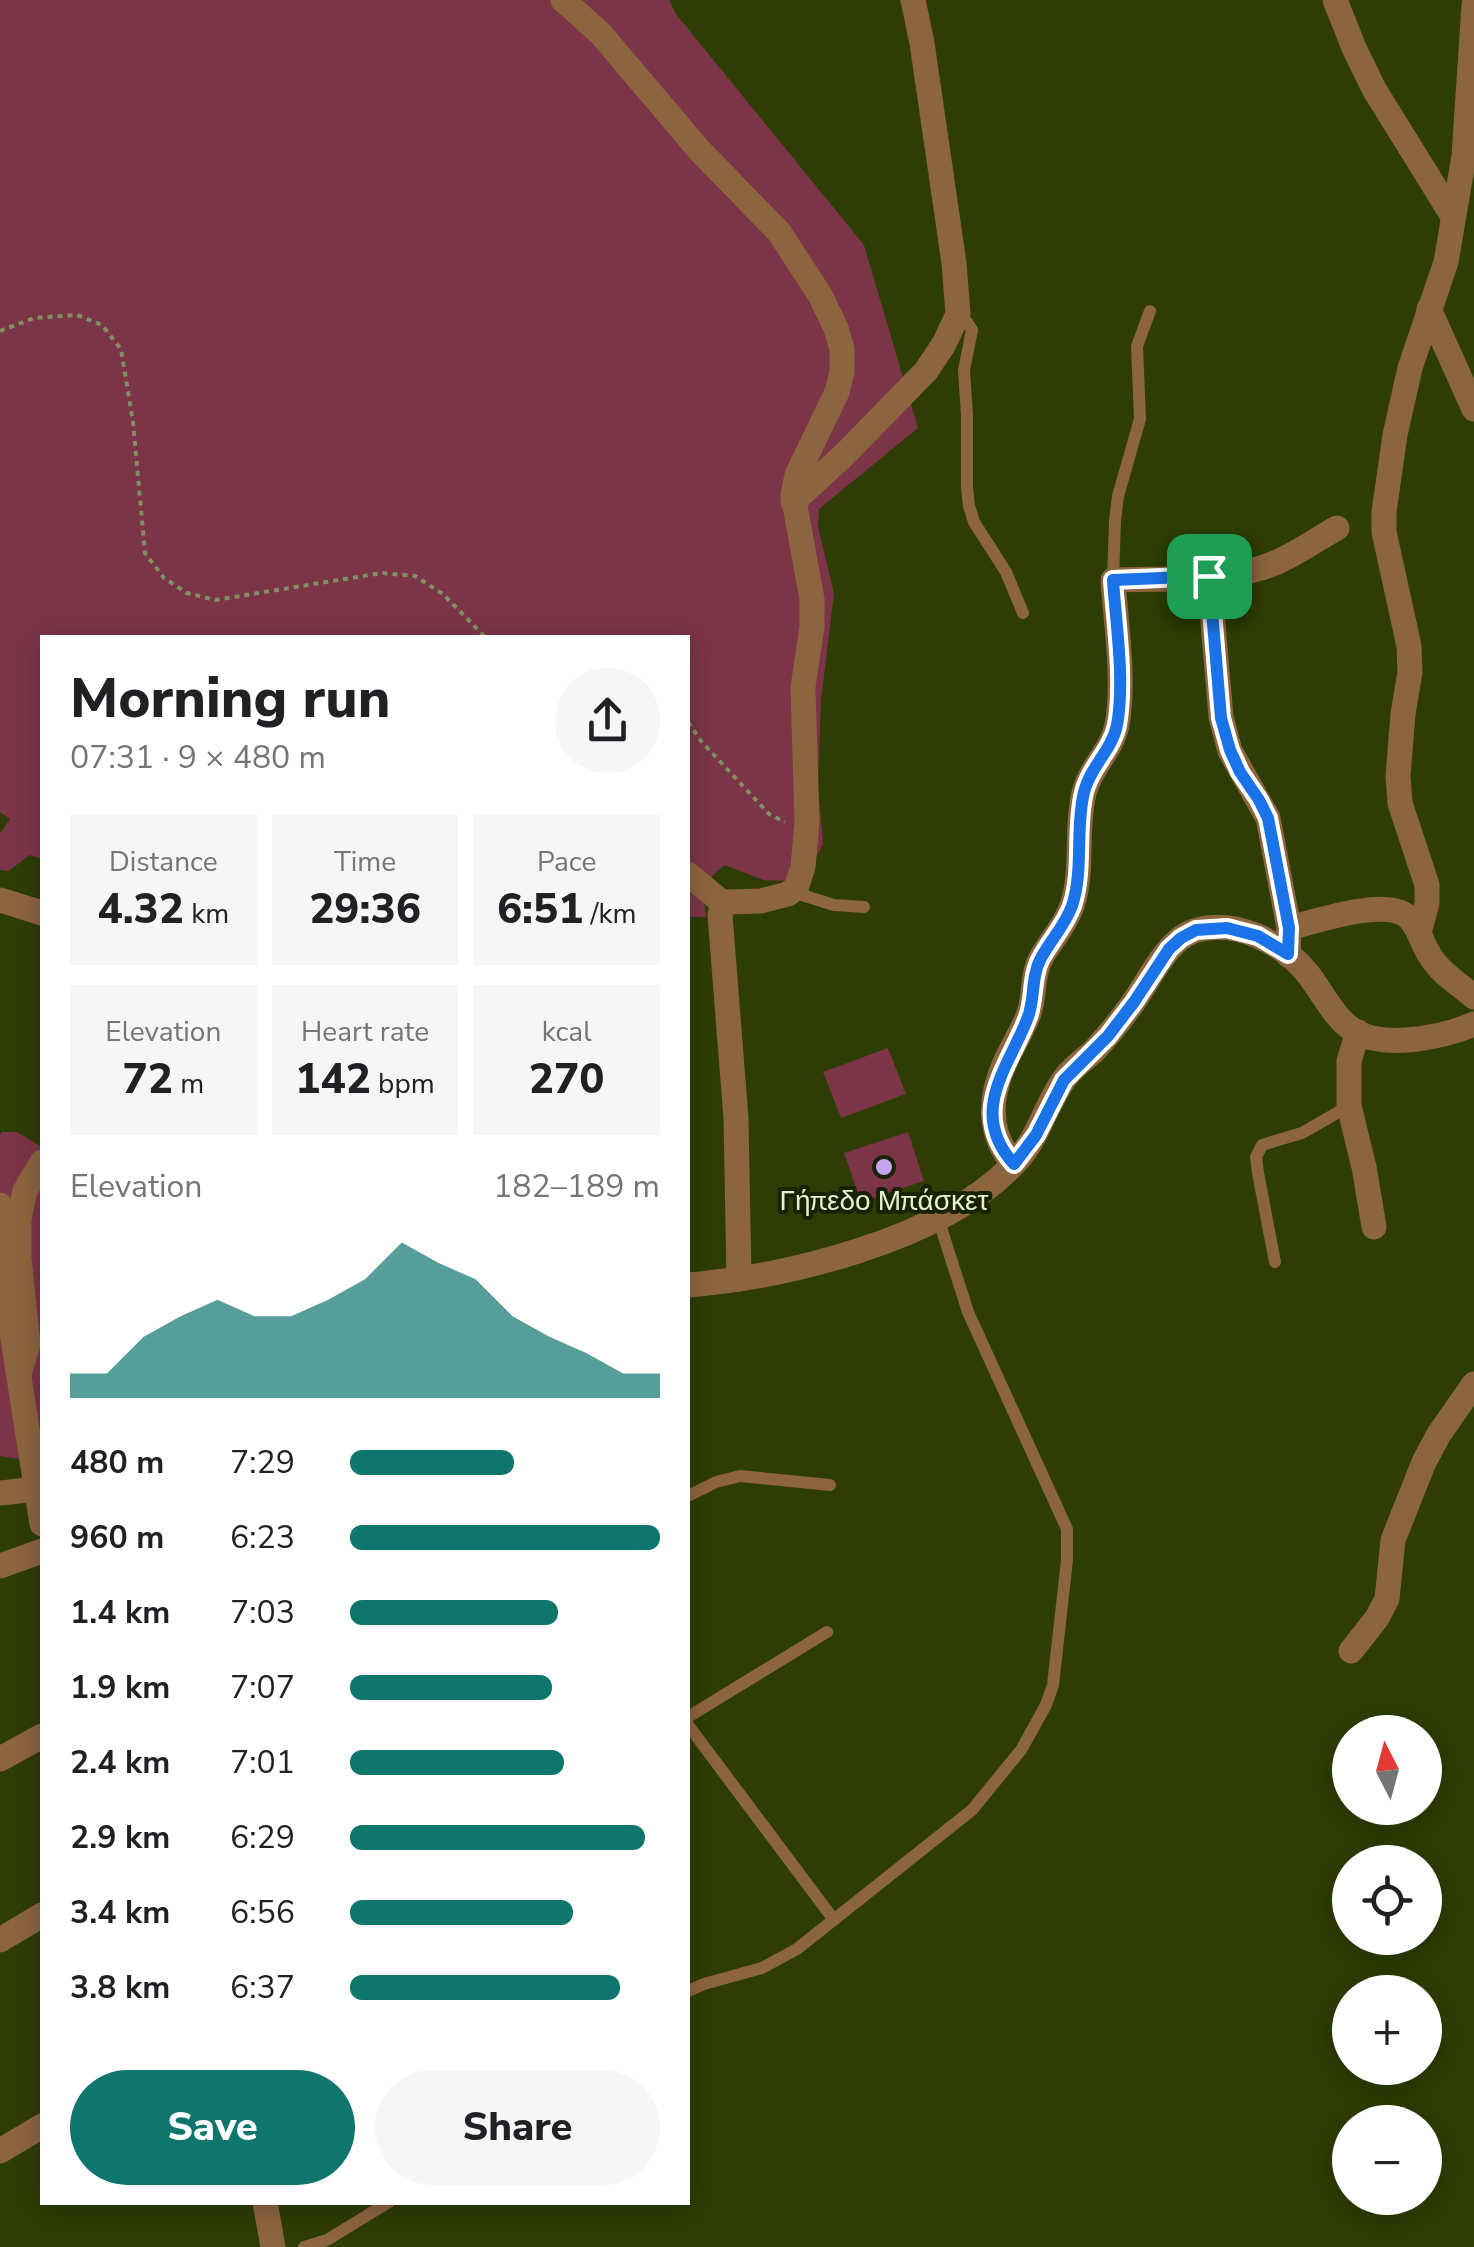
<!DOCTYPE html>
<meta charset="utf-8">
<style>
:root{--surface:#fff;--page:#f6f6f6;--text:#202124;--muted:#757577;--accent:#0f766e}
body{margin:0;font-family:"Nunito Sans",sans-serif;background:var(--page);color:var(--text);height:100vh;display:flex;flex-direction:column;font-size:38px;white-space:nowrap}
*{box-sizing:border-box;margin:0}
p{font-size:32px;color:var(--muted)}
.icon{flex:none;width:55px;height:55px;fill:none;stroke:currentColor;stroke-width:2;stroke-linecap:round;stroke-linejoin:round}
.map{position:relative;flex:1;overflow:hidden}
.sheet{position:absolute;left:40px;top:635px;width:650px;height:1570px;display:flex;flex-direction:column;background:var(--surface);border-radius:0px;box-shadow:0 5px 25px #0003}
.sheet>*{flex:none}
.needle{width:65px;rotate:354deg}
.controls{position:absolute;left:1332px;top:1715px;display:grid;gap:20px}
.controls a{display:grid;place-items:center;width:110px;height:110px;border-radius:50%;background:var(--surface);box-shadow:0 5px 25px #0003;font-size:50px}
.pin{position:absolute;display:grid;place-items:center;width:85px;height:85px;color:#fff;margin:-42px;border-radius:20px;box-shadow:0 5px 15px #0006}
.round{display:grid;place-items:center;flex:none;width:105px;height:105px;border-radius:52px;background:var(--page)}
.overview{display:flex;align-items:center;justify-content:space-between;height:170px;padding:0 30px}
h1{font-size:55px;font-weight:800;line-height:75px}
.figures{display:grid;grid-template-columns:repeat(3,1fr);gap:15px;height:170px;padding:10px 30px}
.figures div{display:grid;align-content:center;border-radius:0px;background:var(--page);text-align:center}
.figures b{font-size:42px;font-weight:800}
.figures small{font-size:28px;font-weight:400}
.figures p{font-size:28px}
.chart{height:280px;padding:20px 30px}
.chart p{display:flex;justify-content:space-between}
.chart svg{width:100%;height:180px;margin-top:10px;fill:var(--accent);opacity:.7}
.cta{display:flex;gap:20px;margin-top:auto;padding:20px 30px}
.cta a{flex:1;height:115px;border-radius:60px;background:var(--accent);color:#fff;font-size:40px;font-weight:800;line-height:115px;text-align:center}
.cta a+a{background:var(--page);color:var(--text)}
ul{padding:0 30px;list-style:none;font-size:32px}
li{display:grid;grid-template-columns:160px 120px 1fr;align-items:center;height:75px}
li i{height:25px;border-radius:12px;background:var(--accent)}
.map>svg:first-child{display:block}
</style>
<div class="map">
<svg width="1474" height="2247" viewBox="0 0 1474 2247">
<rect width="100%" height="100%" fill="#2d3d03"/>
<g fill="#7b3448">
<polygon points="0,0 669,0 676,14 864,245 918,428 819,509 818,526 834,594 821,700 818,785 823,844 810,870 787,881 763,880 725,865 716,872 703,889 706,917 688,917 688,638 42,638 42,859 29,855 9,871 0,870 0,833 10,819 0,812"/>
<polygon points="888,1048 906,1094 841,1118 823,1072"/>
<polygon points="2,1132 17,1132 42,1147 42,1463 0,1456 0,1135"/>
<polygon points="908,1132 924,1181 861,1202 844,1153"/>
</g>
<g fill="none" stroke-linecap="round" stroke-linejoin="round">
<g stroke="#80905f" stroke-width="4" stroke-dasharray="5 5" stroke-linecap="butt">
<polyline points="0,331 34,318 77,315 102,325 121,349 133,422 145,553 164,578 187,593 215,600 382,573 415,576 443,594 486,638"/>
<polyline points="688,722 701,741 769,814 785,822"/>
</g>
<g stroke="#8c643d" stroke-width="12">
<polyline points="958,314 967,322 972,330 964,370 967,416 967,488 969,506 974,522 1006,572 1023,613"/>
<polyline points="1113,580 1115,521 1118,496 1140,419 1137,346 1150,311"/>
<polyline points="792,892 834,905 864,907"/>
<polyline points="1275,1262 1258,1173 1256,1157 1262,1145 1302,1133 1349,1106"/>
<polyline points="688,1496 716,1482 740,1476 830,1485"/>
<polyline points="688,1717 827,1632"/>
<polyline points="688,1725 834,1920"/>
<polyline points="688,1991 704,1984 762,1968 797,1949 972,1810 1021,1750 1046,1705 1053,1685 1067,1560 1067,1529 968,1312 938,1218"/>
<polyline points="304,2247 327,2240 389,2202"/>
</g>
<g stroke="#8c643d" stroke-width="25">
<polyline points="563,0 600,33 700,151 779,232 820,295 836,328 842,349 842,372 837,392 797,475 793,495 812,599 812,627 803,687 807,821 803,867 796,888 788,894 761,901 728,902 724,904 720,915 736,1118 739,1279"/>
<polyline points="1335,0 1354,48 1374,89 1452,215"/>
<polyline points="1429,309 1474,409"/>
<polyline points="793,502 844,455 926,371 944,344 958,314 954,263 922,43 913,0"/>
<polyline points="1209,576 1221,717 1230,751 1268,818 1289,928 1288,955"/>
<polyline points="688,874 724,904"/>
<polyline points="0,900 42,913"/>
<path d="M1289 928C1317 921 1378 900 1404 914 1418 922 1421 942 1429 954 1439 972 1459 984 1474 997"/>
<polyline points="1419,933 1427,903 1427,885 1400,803 1398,776 1403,714 1410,672 1409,646 1384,532 1384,512 1395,435 1410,368 1446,262 1464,156 1474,5"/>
<polyline points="1358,1032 1349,1061 1349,1106 1364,1167 1374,1227"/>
<path d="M1014 1164C988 1135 989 1099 1004 1065 1012 1046 1024 1029 1030 1010 1035 993 1032 974 1041 958 1051 940 1065 926 1072 906 1084 869 1075 830 1084 793 1090 767 1112 751 1117 725 1125 680 1116 625 1113 580 1162 578 1214 582 1261 568 1288 560 1312 542 1337 528"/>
<polyline points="19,1374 28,1344 19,1259 19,1219 25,1191 42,1162"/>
<polyline points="0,1493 36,1489"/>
<polyline points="0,1566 42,1551"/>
<polyline points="1351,1651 1377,1618 1387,1599 1393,1540 1424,1462 1439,1434 1474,1384"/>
<polyline points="0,1759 42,1736"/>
<polyline points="0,1940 42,1915"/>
<polyline points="0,2151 42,2126"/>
</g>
<g stroke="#8c643d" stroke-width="25">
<polyline points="0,1205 13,1339 42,1524"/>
<path d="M688 1285C787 1277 938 1240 1010 1168 1040 1139 1043 1108 1065 1078 1073 1067 1083 1060 1093 1052 1105 1039 1116 1026 1127 1011 1146 988 1165 940 1194 931 1234 918 1283 942 1308 974 1323 993 1334 1019 1356 1032 1386 1049 1444 1037 1474 1024"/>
<polyline points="265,2202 273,2247"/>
</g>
</g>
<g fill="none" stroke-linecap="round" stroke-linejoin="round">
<defs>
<path id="route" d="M1209 576 1221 718 1230 750 1240 772 1259 800 1268 818 1289 928 1288 954 1258 936 1227 928 1196 930 1181 938 1169 949 1134 1002 1108 1036 1064 1080 1036 1135 1014 1164C967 1112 1009 1067 1028 1017 1035 998 1031 976 1041 958 1051 940 1065 925 1072 906 1084 869 1075 829 1084 792 1090 767 1112 750 1117 725 1125 680 1116 625 1113 580Z"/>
</defs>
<use href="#route" stroke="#fff" stroke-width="20"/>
<use href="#route" stroke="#1a73e8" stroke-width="12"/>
</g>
<circle fill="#c7a6ef" stroke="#192204" stroke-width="4" cx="884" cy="1167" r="10"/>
<g text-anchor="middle" stroke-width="8" stroke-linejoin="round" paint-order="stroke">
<g font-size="28" fill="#e3f1cc" stroke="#192204">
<text x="884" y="1210">Γήπεδο Μπάσκετ</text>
</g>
</g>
</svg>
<div class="controls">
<a><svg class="needle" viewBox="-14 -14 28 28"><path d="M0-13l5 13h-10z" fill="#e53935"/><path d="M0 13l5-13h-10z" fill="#757577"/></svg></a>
<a><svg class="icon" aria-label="locate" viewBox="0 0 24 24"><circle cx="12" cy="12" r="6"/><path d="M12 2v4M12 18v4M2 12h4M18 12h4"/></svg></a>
<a>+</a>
<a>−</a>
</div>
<div class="pin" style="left:1209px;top:576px;background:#1e9e55"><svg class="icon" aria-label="arrive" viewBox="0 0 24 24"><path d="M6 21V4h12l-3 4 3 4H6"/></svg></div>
<section class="sheet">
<div class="overview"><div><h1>Morning run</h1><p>07:31 · 9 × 480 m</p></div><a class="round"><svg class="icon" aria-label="share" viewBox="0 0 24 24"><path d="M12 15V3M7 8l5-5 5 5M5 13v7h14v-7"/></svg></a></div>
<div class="figures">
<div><p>Distance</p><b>4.32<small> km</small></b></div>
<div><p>Time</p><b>29:36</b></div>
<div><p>Pace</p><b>6:51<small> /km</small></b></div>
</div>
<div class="figures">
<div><p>Elevation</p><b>72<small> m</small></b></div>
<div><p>Heart rate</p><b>142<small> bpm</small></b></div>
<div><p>kcal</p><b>270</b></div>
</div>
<div class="chart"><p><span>Elevation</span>182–189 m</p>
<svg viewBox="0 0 160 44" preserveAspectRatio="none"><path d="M0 44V38L10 38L20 29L30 24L40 20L50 24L60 24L70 20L80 15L90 6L100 11L110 15L120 24L130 29L140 33L150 38L160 38V44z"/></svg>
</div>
<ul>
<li><b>480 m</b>7:29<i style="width:53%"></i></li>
<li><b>960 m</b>6:23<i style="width:100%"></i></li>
<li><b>1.4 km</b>7:03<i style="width:67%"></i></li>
<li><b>1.9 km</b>7:07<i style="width:65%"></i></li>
<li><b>2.4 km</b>7:01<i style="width:69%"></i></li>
<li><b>2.9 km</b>6:29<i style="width:95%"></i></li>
<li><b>3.4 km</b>6:56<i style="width:72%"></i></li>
<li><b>3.8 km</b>6:37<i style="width:87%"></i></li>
</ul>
<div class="cta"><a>Save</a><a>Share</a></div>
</section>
</div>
